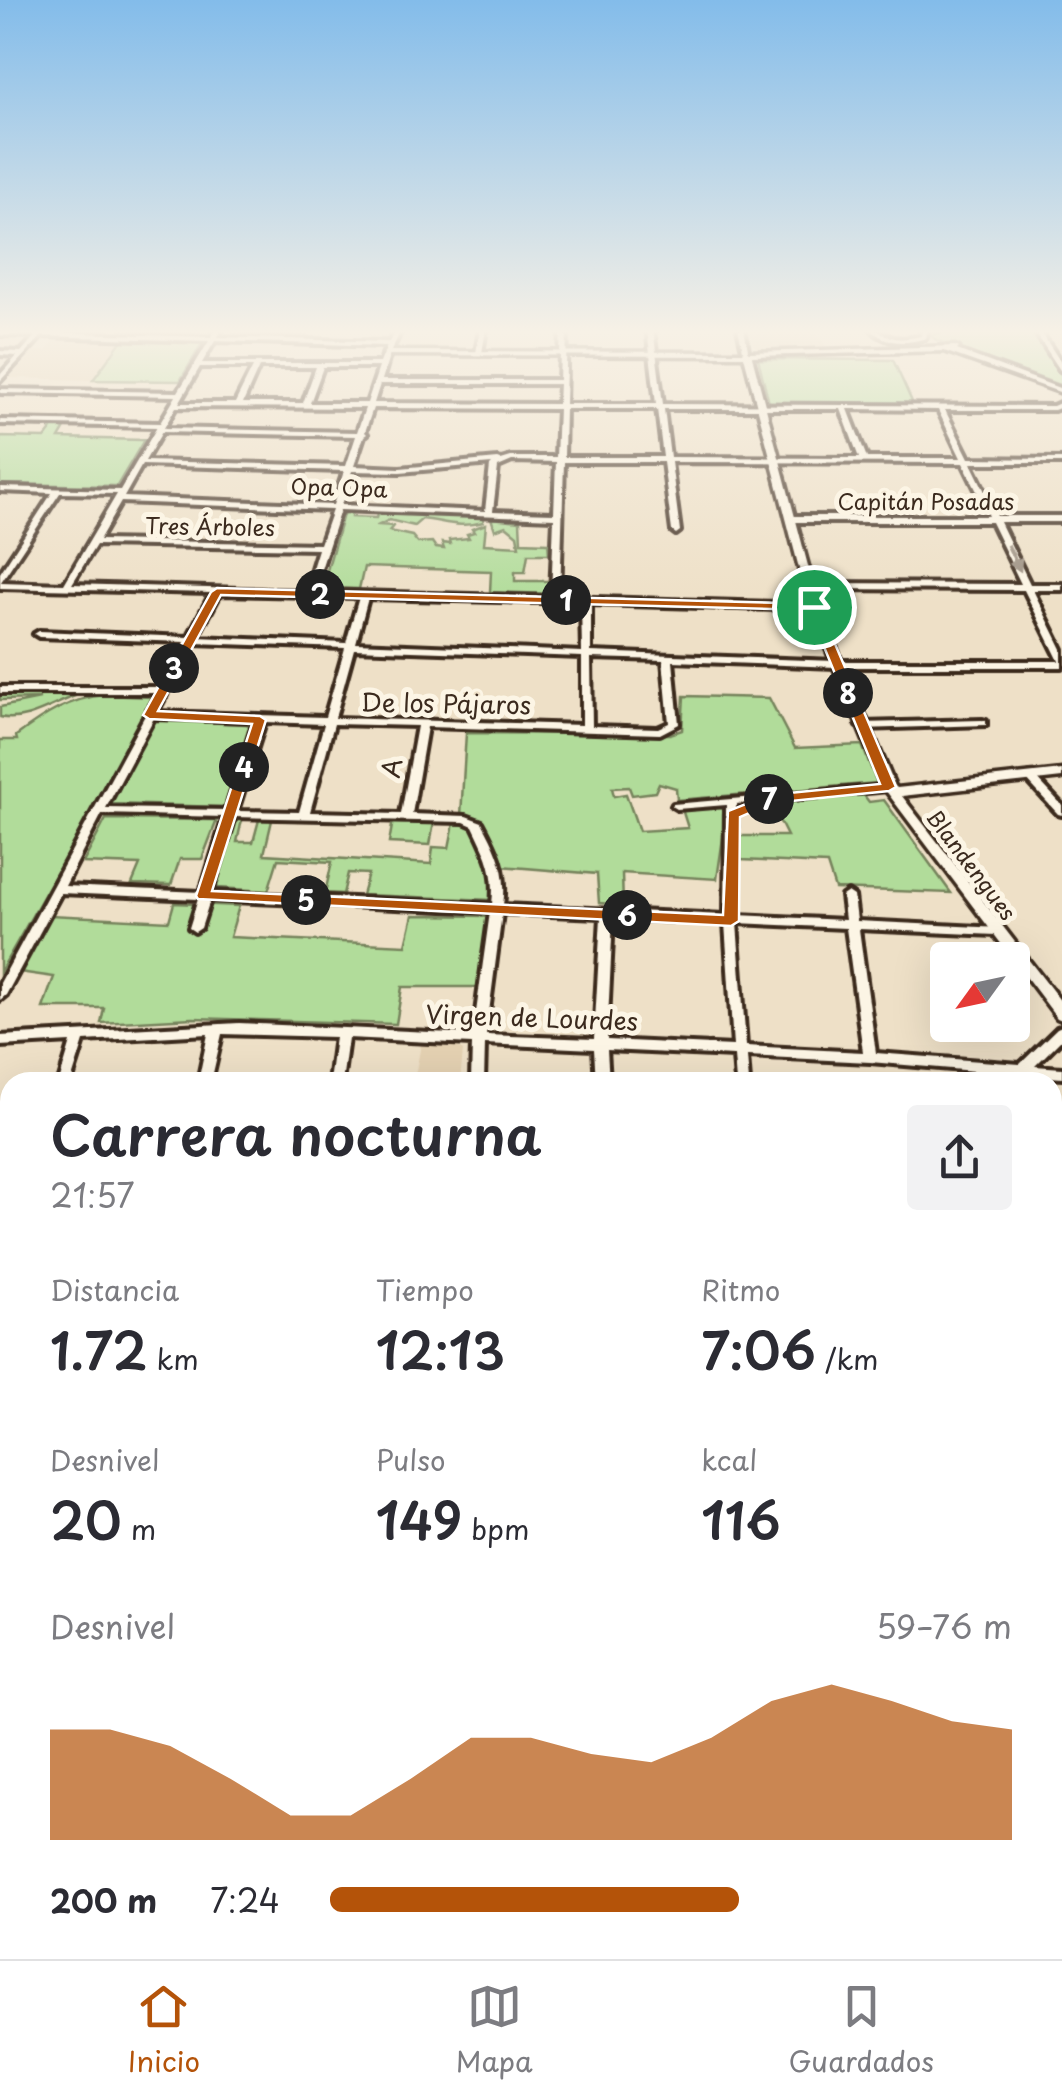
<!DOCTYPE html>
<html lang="es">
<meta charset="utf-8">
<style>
:root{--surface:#fff;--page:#f2f2f3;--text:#2b2b33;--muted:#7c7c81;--line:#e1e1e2;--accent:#b45309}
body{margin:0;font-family:"Playpen Sans",sans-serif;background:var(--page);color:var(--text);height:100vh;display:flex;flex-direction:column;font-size:38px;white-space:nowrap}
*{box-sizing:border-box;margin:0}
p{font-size:32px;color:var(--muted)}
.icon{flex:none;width:55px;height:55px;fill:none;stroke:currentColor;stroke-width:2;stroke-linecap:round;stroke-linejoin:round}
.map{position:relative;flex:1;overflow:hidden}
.sheet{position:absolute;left:0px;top:1072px;width:1062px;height:888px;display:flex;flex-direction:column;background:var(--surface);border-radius:30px 30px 0 0;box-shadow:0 10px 40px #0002}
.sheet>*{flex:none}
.needle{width:65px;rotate:237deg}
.buttons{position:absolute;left:930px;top:942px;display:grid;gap:20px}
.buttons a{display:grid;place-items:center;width:100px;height:100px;border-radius:10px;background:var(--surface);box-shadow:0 10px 40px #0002;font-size:50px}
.pin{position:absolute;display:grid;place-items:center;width:85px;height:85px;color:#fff;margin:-42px;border:5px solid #fff;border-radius:50%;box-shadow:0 2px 10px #0007}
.km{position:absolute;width:50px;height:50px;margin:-25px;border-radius:50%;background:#222;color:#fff;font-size:28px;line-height:50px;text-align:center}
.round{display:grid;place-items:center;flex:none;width:105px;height:105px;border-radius:10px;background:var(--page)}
.head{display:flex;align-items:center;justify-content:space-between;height:170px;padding:0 50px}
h1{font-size:55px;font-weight:600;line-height:75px}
.stats{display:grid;grid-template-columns:repeat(3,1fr);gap:15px;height:170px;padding:10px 50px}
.stats div{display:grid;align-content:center}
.stats b{font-size:50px;font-weight:600}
.stats small{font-size:28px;font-weight:400}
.stats p{font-size:28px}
.chart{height:280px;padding:20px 50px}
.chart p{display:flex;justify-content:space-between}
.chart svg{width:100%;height:180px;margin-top:10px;fill:var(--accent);opacity:.7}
ul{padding:0 50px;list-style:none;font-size:32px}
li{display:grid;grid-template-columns:160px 120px 1fr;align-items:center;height:75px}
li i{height:25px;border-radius:12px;background:var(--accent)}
.menu{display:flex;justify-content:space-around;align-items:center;height:140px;border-top:2px solid var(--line);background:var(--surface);font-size:28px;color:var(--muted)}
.menu a{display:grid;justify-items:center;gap:5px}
.menu .selected{color:var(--accent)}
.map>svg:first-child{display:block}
</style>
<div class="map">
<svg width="1062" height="1959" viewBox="0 0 1062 1959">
<rect width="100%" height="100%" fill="#eee0c7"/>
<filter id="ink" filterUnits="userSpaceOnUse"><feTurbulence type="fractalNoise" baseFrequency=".01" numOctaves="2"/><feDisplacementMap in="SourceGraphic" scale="20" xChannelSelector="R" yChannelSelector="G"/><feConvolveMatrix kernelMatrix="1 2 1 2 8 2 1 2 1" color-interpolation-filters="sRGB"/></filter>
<g filter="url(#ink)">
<g fill="#e4d1b2">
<polygon points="748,329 814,329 829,350 761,351 753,345"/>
<polygon points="55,340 121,342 93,380 9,378 34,351 46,351"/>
<polygon points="421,1045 456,1046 463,1051 460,1082 422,1082 423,1075 415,1075"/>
<polygon points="1053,1622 1062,1625 1062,1794 1053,1802"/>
<polygon points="0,1884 10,1885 10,1950 456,1950 456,1959 0,1959"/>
</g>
<g fill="#b1dc9a" stroke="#76835c" stroke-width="2.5">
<polygon points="930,329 1031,329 1062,375 1062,386 936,340 930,335 942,333"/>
<polygon points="122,340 203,342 180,381 93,380"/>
<polygon points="758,359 893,360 913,404 769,403"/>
<polygon points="53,428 65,428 59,438 144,440 117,486 0,484 0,437 45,438"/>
<path d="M352 507 351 517 376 518 379 509 484 515 483 522C460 529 443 521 422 519L414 526 389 520 379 525 393 526 389 531 412 536 418 543 432 542 436 548 444 549 442 543 450 544 449 540 469 538 467 534 474 532 472 529 486 524 484 544 519 546 517 535 506 526 495 530 491 518 520 521 521 542 548 543 549 554H528L525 572H515V581H549L551 594 490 592 491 571 364 567 359 589 322 588 344 511Z"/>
<path d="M72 691 75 696C51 705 25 723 0 717V707L40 699 0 700V695Z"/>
<path d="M105 695 151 697 130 744 0 972V740H17L16 736C44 715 70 698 105 695Z"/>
<polygon points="684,696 769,698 795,748 862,745 877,783 677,800 676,788 659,783 655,792 632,795 629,787 612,788 614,796 626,794 639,831 688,828 682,809 728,804 717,879 622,873 623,905 599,903 597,874 501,866 486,826 461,816 466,733 670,734 682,730"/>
<polygon points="153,720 247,724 251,729 227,807 109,804"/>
<polygon points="863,794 869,802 884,800 951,893 835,889 827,864 741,860 738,836 787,836 772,806 776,801"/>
<path d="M243 815 237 842H253L260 816H273L264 854 431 864 433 847 449 848 454 823C492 824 493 871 493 900L362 895 368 874 348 873 343 894 325 893 332 862 278 859 268 891 218 888 214 880 233 819Z"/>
<polygon points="106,819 217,820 202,859 180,859 171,885 132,884 140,865 83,863"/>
<polygon points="393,820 434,822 430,845 389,843"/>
<polygon points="174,903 239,906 230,937 406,945 413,915 487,916 479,987 402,987 396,1024 193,1018 101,1023 104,1008 43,1008 54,977 19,972 50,915 169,921"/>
<polygon points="10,1632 10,1843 0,1843 0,1637"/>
<polygon points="773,1950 935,1950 925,1959 775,1959"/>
</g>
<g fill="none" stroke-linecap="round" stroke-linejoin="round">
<defs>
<g id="minor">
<path d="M43 329 45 332 211 337 216 329H222L218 337 389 342 396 329H402L390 353 382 380H559L561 329H567L565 404H656L647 329H653L663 404 1053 406 1062 402V407L1054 410H945L969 458 1062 459V463H971L997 516H1062V522H1000L1030 584H1062V590H1033L1062 649V667H836L673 661 679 724 660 734 427 727 412 814 466 816 482 822C497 850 508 872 503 905L725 915 726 805 677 809 672 806 673 804 893 785 894 787 893 789 889 790 736 804 737 915 845 920 842 896 848 892 854 896 857 921 1000 928 1002 931 996 935 859 929 876 1053 1020 1064 1057 1028 1062 1026V1039L1035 1066 1062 1068V1078L1026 1075 1018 1082H1004L1010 1074 870 1062 747 1056 749 1082H736L734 1056 607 1050 609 1082H596L594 1049 485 1044 484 1082H471L472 1044 348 1038 342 1082H329L335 1037 222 1034 211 1082H198L208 1034 84 1041 71 1082H59L71 1042 0 1046V1036L239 1023 473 1034 490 912 210 900 201 928 195 932 189 928 198 899 61 893 6 995 0 1000V983L157 693H0V687H160L185 642 39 637 34 634 39 631 188 637 211 593 0 588V573L52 493 0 491V487L120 490 157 427 0 424V420L160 423 176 396 0 393V389L178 392 209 341 42 336 0 381V375L17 356 0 355V351L21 352 35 336 0 335V331L38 332ZM215 341 387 346 380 363H202ZM200 367H253L235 403H179ZM259 367H316L303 403H243ZM323 367H379L367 403H310ZM380 384H559L558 404 374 403ZM176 407 365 408 357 432 164 428ZM373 408 558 409 556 457H511L501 460 498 459 400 468 354 466 364 436 367 434 365 432ZM565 409H657L663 457H564ZM664 409H841L859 458 670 457ZM848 409 938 410 961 458H867ZM162 432 356 436 346 466 145 461ZM512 461 556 462 554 513 493 511 498 467ZM564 462H663L672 531 676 534 680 531 671 462 963 463 989 516H791L787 519 791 522H991L1021 584 809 583 805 586 809 589 1024 590 1059 661H836L591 652V604L814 610 819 607 814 604 560 597ZM492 464 490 466 485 511 341 505 352 471 400 472ZM142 465 344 471 333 505 124 497ZM60 493 117 494 64 584 1 582ZM121 502 332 510 320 544 99 540ZM340 510 554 518 551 597 314 591ZM96 545 318 549 305 591 72 584ZM220 594 359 597 346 643 197 637ZM368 598 581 603 582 652 356 643ZM194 643 345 648 325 717 157 712ZM354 649 582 657V725L335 718ZM591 658 663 660 669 723 658 728 592 726ZM154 718 254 721 226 810 106 808ZM265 722 324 724 299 812 237 811ZM334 724 417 726 401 814 310 812ZM102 814 224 817 201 892 65 886ZM235 817 464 822 473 826C487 855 496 872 492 904L212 892ZM502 913 601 917 594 1039 486 1035ZM613 918 725 923 733 1046 607 1040ZM737 923 846 928 863 1052 746 1046Z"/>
<polygon points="480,329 486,329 482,353 479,355 476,353"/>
<polygon points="738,329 744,329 749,355 744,354"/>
<path d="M871 329C880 330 882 334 891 337 901 340 911 338 921 336L922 329H928L926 338C906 344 886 345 871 329Z"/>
<polygon points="1033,329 1039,329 1062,364 1062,371 1060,370"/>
<polygon points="982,720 986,721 986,725 862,729 857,726 862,723"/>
<polygon points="1030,774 1034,775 1062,805 1062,815 1058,814 1026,779 1025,777"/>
<rect x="0" y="1189" width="10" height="12"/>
<polygon points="1052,1213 1062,1215 1062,1227 1052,1225"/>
<polygon points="10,1252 10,1284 5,1297 0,1299 0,1266 5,1253"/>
<polygon points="1052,1391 1062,1393 1062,1409 1052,1406"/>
<polygon points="1052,1594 1062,1596 1062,1614 1052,1612"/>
<polygon points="10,1614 10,1632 0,1636 0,1618"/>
<rect x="548" y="1950" width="22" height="9"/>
</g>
<g id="tertiary">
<polygon points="955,346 959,348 957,350 1062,389 1062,393 944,351 752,356 819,607 895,786 897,788 1062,770 1062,778 902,796 1062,1003 1062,1020 1057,1018 883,787 809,607 744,356 387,355 383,353 387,351 747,352"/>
<rect x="0" y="1846" width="10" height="24"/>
<polygon points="1052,1850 1062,1850 1062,1892 1052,1896"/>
<polygon points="964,1950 996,1950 992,1959 960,1959"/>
</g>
</defs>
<use href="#minor" stroke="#3b2a1e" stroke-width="8"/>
<use href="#tertiary" stroke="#3b2a1e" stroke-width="7"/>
<use href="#minor" fill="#fcf5e5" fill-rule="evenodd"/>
<use href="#tertiary" fill="#fcf5e5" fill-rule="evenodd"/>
</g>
<defs><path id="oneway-solid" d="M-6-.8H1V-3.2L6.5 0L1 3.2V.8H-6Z" transform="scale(2.5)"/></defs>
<use fill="#9c9082" href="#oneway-solid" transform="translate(1014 558) rotate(64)"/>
</g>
<linearGradient id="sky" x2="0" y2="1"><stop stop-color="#83bcea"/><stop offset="0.55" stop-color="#f7f1e6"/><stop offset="1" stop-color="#f7f1e6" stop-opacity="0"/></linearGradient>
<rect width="1062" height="603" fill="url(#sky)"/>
<path fill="#b45309" stroke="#fff" stroke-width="2.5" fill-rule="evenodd" d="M217 588 818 604 896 787 889 791 772 803 740 817 739 921 731 926 198 899 196 896 252 724 149 719 143 715 211 592ZM221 595 809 610 880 784 769 795 728 811 723 915 212 891 266 720 260 716 158 711Z"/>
<g text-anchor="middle" stroke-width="10" stroke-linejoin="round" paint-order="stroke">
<g font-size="22" fill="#3b2a1e" stroke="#fcf5e5">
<text transform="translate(339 488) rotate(2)" y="8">Opa Opa</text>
<text x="926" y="510">Capitán Posadas</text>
<text transform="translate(210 527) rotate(1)" y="8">Tres Árboles</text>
<text transform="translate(971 865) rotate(53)" y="8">Blandengues</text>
</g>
<g font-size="25" fill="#3b2a1e" stroke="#fcf5e5">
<text transform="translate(446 704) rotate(1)" y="9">De los Pájaros</text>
<text transform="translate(392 768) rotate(-80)" y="9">A</text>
<text transform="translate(532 1018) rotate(2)" y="9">Virgen de Lourdes</text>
</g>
</g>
</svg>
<div class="buttons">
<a><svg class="needle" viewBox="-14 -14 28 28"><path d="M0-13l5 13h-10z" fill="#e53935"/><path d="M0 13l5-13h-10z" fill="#7c7c81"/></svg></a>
</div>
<div class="pin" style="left:814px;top:607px;background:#1e9e55"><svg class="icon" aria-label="arrive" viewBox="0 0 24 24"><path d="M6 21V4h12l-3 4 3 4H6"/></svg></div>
<b class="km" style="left:566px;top:600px">1</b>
<b class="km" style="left:320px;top:594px">2</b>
<b class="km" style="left:174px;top:668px">3</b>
<b class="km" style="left:244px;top:767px">4</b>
<b class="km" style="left:306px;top:900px">5</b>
<b class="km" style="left:627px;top:915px">6</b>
<b class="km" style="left:769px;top:799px">7</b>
<b class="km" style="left:848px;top:693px">8</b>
<section class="sheet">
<div class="head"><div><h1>Carrera nocturna</h1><p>21:57</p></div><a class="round"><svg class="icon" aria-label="share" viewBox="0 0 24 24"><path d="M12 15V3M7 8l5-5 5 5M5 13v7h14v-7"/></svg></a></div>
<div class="stats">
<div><p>Distancia</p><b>1.72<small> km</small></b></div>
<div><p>Tiempo</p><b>12:13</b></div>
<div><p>Ritmo</p><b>7:06<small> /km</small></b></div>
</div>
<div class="stats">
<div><p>Desnivel</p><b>20<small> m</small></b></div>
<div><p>Pulso</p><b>149<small> bpm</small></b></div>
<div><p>kcal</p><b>116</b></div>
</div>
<div class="chart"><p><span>Desnivel</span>59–76 m</p>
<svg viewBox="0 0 160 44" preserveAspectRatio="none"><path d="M0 44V17L10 17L20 21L30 29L40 38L50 38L60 29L70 19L80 19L90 23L100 25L110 19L120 10L130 6L140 10L150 15L160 17V44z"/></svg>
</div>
<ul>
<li><b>200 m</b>7:24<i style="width:60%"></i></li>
</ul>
</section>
</div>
<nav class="menu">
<a class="selected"><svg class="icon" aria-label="home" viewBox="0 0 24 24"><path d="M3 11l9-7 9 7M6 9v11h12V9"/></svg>Inicio</a>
<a><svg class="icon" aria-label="map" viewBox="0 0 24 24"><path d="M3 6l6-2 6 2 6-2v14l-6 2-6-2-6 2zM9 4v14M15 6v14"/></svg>Mapa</a>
<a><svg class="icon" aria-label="saved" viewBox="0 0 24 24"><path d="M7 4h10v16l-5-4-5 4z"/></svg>Guardados</a>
</nav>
